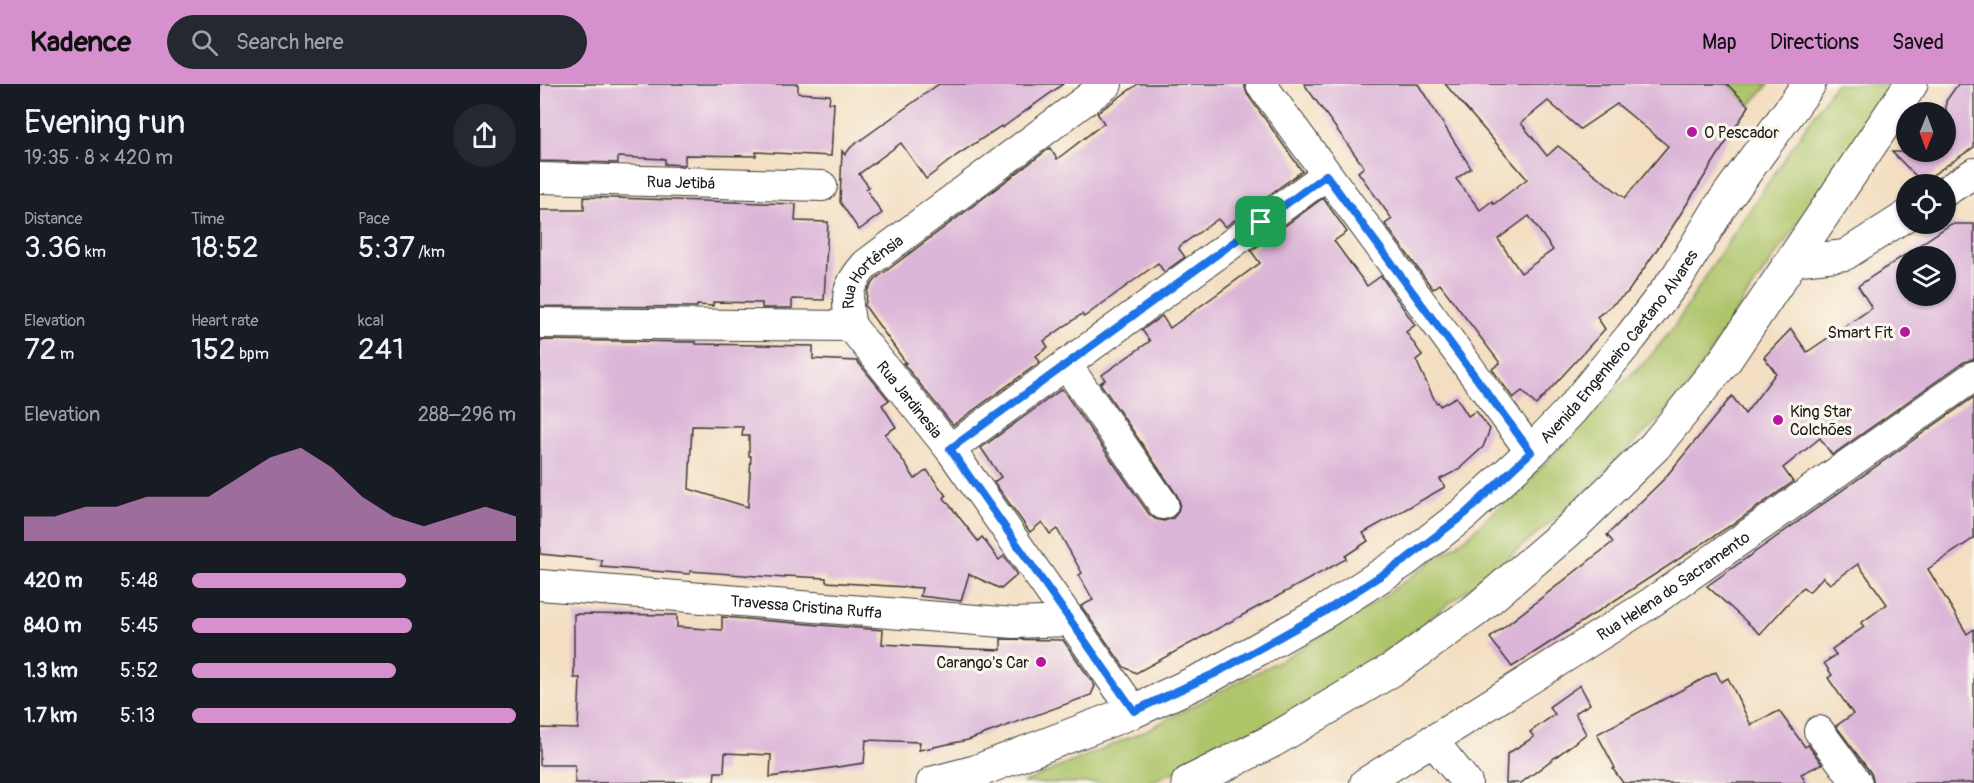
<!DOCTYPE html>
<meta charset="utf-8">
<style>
:root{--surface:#171b24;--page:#242831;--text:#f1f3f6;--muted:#9ea1a6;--accent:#d690ce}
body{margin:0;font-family:Pangolin,sans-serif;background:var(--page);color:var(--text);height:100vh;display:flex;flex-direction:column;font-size:22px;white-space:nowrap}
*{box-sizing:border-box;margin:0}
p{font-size:20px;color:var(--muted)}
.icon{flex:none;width:33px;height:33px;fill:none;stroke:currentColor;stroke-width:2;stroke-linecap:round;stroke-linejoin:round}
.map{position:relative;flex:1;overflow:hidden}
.drawer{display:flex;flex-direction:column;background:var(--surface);width:540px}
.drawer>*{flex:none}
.needle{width:39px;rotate:181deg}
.buttons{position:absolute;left:1356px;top:18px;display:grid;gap:12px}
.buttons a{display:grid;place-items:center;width:60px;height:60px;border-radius:50%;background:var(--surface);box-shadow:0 2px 4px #0004;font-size:30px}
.pin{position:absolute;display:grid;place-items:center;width:51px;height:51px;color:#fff;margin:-26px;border-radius:12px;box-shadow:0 3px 9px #0006}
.round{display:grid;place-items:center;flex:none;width:63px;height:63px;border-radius:32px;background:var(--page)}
.overview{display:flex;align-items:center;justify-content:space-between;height:102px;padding:0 24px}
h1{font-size:33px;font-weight:600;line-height:45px}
.figures{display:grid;grid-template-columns:repeat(3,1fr);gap:9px;height:102px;padding:6px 24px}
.figures div{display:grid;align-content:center}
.figures b{font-size:30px;font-weight:600}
.figures small{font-size:16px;font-weight:400}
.figures p{font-size:16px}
.chart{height:168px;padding:12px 24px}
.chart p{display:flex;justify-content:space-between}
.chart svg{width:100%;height:108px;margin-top:6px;fill:var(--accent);opacity:.7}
ul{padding:0 24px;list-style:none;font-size:20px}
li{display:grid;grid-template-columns:96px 72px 1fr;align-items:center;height:45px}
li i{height:15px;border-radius:8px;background:var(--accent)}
header{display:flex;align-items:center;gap:36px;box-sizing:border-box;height:84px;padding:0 30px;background:var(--accent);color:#111}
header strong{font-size:28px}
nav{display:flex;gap:33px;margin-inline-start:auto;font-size:21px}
.search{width:420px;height:54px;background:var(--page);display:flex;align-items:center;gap:15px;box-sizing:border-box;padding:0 21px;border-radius:33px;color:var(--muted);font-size:22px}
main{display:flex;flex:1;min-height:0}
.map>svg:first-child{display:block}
</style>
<header>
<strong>Kadence</strong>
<div class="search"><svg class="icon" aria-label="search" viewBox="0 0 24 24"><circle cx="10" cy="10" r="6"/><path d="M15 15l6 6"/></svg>Search here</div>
<nav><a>Map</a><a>Directions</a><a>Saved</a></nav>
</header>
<main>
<section class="drawer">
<div class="overview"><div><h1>Evening run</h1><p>19:35 · 8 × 420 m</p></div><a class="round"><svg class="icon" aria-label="share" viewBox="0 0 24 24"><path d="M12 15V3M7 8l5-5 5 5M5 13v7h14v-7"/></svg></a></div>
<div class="figures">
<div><p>Distance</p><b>3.36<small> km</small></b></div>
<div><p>Time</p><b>18:52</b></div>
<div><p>Pace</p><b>5:37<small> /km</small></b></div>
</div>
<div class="figures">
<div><p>Elevation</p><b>72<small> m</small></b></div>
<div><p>Heart rate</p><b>152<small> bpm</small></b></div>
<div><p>kcal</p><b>241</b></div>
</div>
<div class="chart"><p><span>Elevation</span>288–296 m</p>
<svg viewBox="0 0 160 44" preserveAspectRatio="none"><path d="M0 44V34L10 34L20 30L30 30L40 26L50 26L60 26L70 18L80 10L90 6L100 14L110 26L120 34L130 38L140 34L150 30L160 34V44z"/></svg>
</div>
<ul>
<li><b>420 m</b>5:48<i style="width:66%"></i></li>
<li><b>840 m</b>5:45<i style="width:68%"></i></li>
<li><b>1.3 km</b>5:52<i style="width:63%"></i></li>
<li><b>1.7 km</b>5:13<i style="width:100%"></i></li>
</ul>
</section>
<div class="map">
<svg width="1434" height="699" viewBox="0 0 1434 699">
<rect width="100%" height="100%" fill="#fbf7ec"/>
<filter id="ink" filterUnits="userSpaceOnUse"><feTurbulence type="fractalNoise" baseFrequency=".0167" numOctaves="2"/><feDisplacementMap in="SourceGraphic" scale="12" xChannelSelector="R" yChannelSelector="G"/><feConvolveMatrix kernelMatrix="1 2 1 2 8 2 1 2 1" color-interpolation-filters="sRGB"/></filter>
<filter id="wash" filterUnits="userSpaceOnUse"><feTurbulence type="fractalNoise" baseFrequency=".008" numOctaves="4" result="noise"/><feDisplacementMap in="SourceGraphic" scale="24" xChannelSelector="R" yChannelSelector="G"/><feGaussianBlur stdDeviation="1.35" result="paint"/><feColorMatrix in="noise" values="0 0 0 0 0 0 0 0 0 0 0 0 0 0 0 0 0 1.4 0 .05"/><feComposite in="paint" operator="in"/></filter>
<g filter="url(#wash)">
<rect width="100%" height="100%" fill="#f3dec1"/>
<g fill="#aec56a" stroke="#657043" stroke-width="1.5">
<polygon points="1187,0 1229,0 1209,22"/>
<polygon points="1295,0 1358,0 1209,208 1141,314 1069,383 1034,419 954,485 867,552 768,618 646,683 607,699 482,699 605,647 750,571 827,524 927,453 994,391 1060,320 1109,274 1136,240 1176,176"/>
</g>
<g id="blocks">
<g fill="#dcb6d8" fill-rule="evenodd">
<polygon points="0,0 258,0 258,9 290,11 289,19 294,19 291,72 216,68 216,72 145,71 145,81 125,80 125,75 78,73 78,79 0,77"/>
<polygon points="399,0 523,0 462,44 461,42 417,71 386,95 361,59 319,90 329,103 326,105 342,129 319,146 300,118 302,67 305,71 311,63"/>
<polygon points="598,0 704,0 707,10 762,87 685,143 678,135 640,162 639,165 645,173 624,188 618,179 544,233 542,230 504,257 508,263 496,272 500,278 413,341 363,279 366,279 325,222 328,205 338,193 510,64 517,75 564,39 557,29"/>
<path d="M764 0H878L931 84 916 95 940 126 952 117 954 120 987 95 905 0H1187L1209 22 1131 145 1088 208 1057 233 1065 245 996 321 982 307 973 314 952 285 960 279 900 200 893 205 845 140 852 135 818 88 824 83ZM1008 17 1040 45 1077 20 1128 62 1085 114 1018 62 1007 72 981 39ZM989 132 1013 166 981 189 958 155Z"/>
<polygon points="1418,0 1434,0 1434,63 1382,98 1352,68 1406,68 1406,17"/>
<polygon points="44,113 256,120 255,137 288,138 284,216 252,215 252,224 222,224 222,219 173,218 173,222 157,221 157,223 0,222 0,126 44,126"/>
<polygon points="783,114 807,148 794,157 827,202 841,192 875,241 866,248 882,271 876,276 896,319 898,318 900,322 916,313 928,332 936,327 950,345 943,363 918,386 900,395 905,403 823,449 828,457 805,472 806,475 596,589 584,583 541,522 553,516 539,491 542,489 517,445 510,450 502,438 490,448 454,398 461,393 441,364 522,305 609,430 615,435 624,437 633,434 638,428 640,419 637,411 560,299 565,296 562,291 610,257 602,246 622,232 630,244 720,179 711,167"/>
<path d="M1411 140H1434V275L1424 278 1292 371 1280 354 1243 384 1253 398 1196 438 972 583 950 554 1073 458 1067 451 1124 395 1192 312 1205 330 1236 289 1224 273 1251 245 1267 268 1332 224 1318 202ZM1366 172H1406V212H1366Z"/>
<path d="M0 256 156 258V260L273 262V275L317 277 349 316 342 321 356 343 345 350 375 395 387 386 406 412 404 414 438 457 442 453 459 476 464 472 477 491 461 505 429 490 421 517 380 512 382 504 286 498V494L245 492V494L150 487V490L61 483 62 476 0 470ZM152 342 203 343 202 352H209V372H211L208 423 149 405Z"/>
<polygon points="1434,313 1434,454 1388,485 1427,550 1434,545 1434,699 1334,699 1331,689 1296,642 1313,630 1288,594 1292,591 1284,579 1296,571 1292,565 1324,543 1321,539 1347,520 1318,480 1290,500 1283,493 1269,508 1263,503 1220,550 1167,502"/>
<polygon points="34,530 137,531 137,543 182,546 182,533 343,546 342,560 412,564 461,566 461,555 523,556 555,602 551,611 428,656 379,666 380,658 326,656 324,679 230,693 231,671 185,669 184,688 175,688 174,698 35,699 35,681 0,681 0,644 38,645 40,594 34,594"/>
<polygon points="1176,588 1181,598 1188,594 1211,641 1239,627 1265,663 1268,661 1282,680 1261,690 1266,699 1083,699 1073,685 1075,684 1057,650"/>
<polygon points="1040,601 1050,620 1035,629 1046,650 981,699 966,699 967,670 994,653 990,648 1015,630 1009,623"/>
</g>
</g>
</g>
<g filter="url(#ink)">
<use href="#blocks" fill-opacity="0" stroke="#3c3935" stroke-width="1.5"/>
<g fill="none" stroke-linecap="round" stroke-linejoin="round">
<defs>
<g id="minor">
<polyline points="721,0 991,368"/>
<path id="s1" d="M0 94 282 102"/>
<polyline points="1406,107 1434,89"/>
<polyline points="1252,177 1305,171 1366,132"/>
<path id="s2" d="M0 239 311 242C305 213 306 202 326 180L567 0"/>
<path id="s3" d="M311 242 410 365 594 627"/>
<polyline points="526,280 623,420"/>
<polyline points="410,365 786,91"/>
<path id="s4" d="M0 501 474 539 531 537"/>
<polyline points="1279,647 1317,699"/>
<polyline points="892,656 927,699"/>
<path id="s5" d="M825 699 1109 520 1434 292"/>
</g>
<g id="major">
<path id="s6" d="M393 699 435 688 594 627 676 589 784 528 865 476 925 429 991 368 1032 325 1091 253 1138 192 1180 123 1269 0"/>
<polyline points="648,699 732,657 855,584 936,526 1028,447 1115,362 1186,275 1371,0"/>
</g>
</defs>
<use href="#minor" stroke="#3c3935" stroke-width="32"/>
<use href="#major" stroke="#3c3935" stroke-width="35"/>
<use href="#minor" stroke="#fff" stroke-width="30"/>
<use href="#major" stroke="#fff" stroke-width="33"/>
</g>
</g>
<g fill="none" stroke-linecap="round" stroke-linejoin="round" filter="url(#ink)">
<defs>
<polygon id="route" points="786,91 991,368 926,429 865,476 784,528 676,589 594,627 410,365"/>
</defs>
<use href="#route" stroke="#fff" stroke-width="12"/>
<use href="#route" stroke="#1a73e8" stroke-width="8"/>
</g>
<g fill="#b5179e" stroke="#fbf7ec" stroke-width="2">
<circle cx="1152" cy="48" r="6"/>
<circle cx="1365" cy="248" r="6"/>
<circle cx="1238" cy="336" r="6"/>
<circle cx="501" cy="578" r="6"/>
</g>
<g text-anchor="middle" stroke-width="6" stroke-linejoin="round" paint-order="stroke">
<g font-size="16" fill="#1c1c1c" stroke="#fbf7ec" text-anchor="start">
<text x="1164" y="54">O Pescador</text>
<text x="1353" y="254" text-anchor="end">Smart Fit</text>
<text x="1250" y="333">King Star<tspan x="1250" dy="18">Colchões</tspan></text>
<text x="489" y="584" text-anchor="end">Carango's Car</text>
</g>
<g font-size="16" fill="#1c1c1c" stroke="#fbf7ec">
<text dy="6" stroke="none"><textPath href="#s1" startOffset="141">Rua Jetibá</textPath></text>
<text dy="6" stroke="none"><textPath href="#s2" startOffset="375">Rua Hortênsia</textPath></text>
<text dy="6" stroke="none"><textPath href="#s6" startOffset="828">Avenida Engenheiro Caetano Alvares</textPath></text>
<text dy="6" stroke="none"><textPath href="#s3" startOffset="94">Rua Jardinesia</textPath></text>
<text dy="6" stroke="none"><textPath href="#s5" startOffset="366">Rua Helena do Sacramento</textPath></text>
<text dy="6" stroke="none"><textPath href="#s4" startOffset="267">Travessa Cristina Ruffa</textPath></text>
</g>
</g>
</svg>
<div class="buttons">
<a><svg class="needle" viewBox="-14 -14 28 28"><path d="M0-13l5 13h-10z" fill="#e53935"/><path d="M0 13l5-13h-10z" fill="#9ea1a6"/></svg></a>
<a><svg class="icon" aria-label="locate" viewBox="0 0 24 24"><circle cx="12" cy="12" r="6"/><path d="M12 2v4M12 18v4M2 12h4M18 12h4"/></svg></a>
<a><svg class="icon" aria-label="layers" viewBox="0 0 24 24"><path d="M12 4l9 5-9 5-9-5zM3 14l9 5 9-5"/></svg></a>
</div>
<div class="pin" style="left:721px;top:138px;background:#1e9e55"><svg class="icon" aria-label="arrive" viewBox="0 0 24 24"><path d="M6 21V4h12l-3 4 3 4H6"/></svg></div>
</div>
</main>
